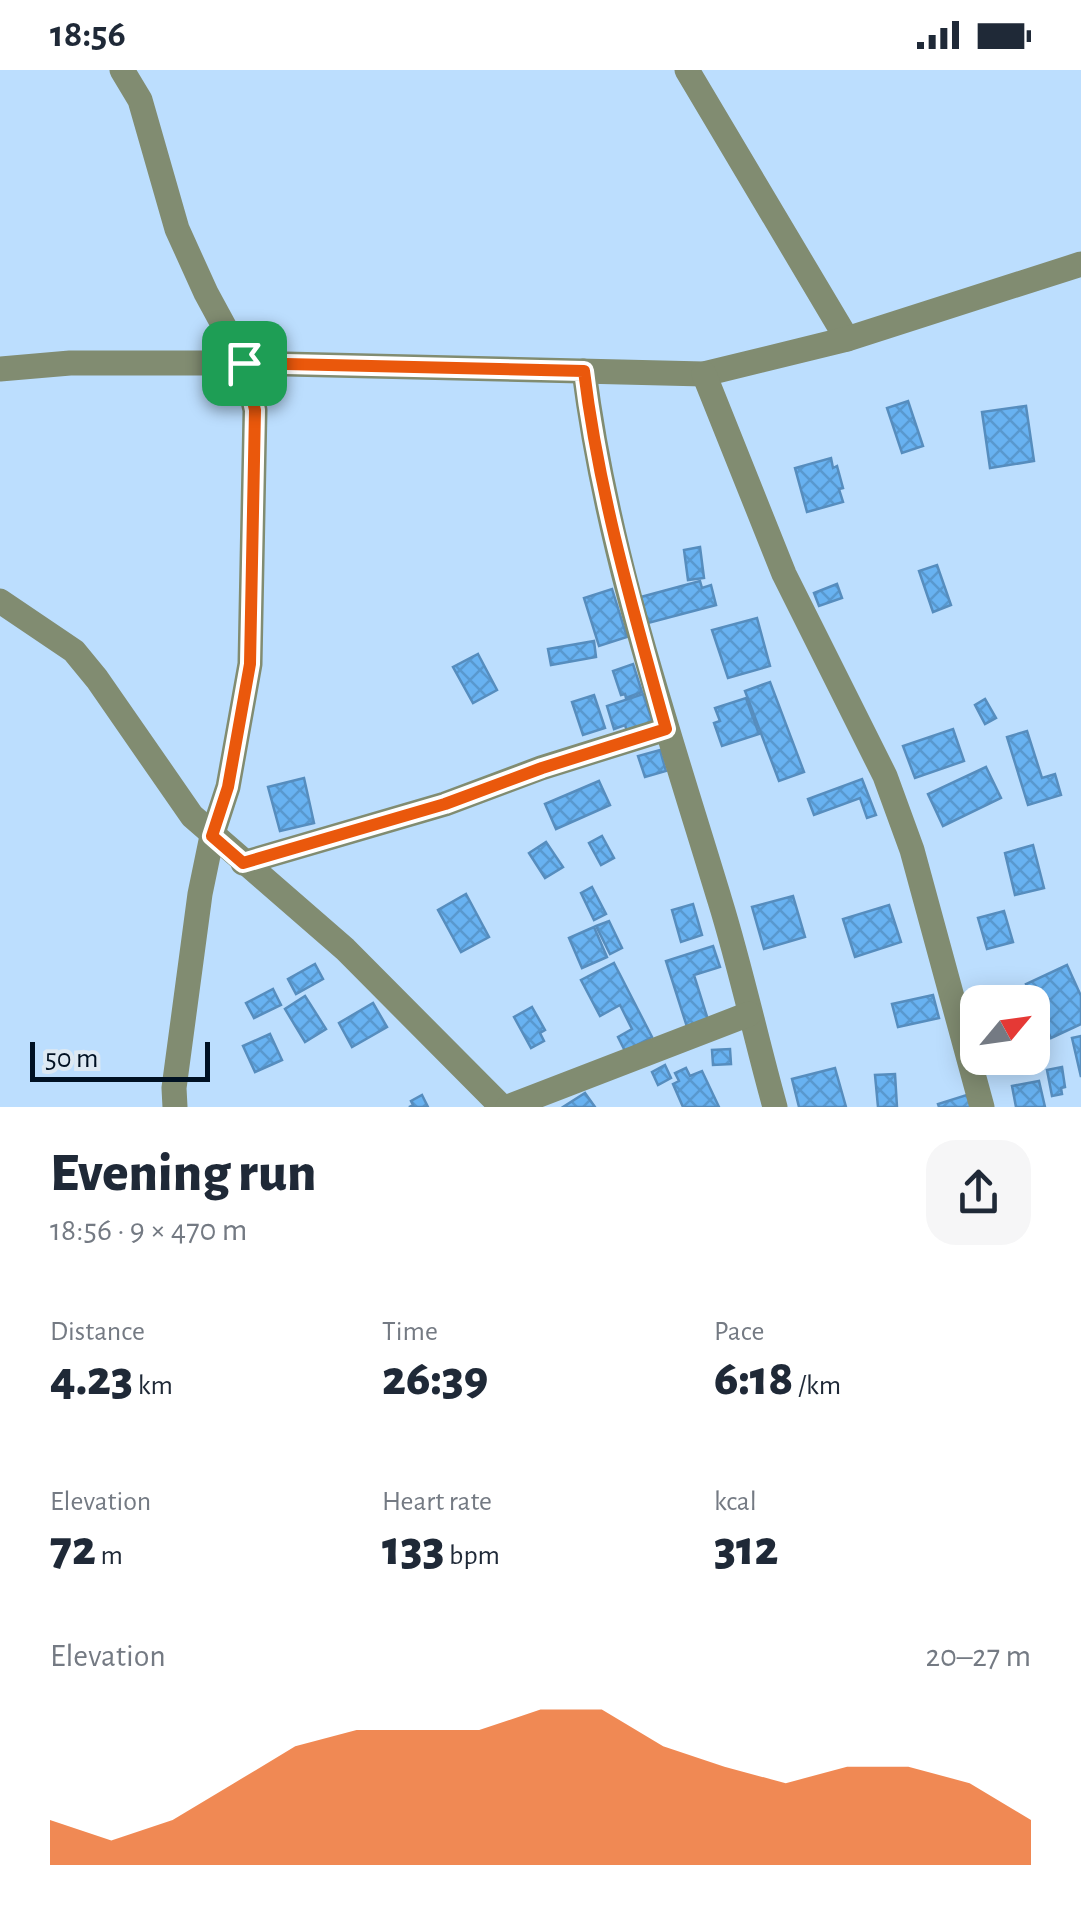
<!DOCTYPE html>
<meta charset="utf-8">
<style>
:root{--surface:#fff;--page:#f6f6f7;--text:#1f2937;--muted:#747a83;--accent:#ea580c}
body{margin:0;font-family:"Alegreya Sans",sans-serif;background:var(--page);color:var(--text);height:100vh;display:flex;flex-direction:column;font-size:38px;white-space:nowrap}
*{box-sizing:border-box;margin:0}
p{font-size:32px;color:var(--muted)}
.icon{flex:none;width:55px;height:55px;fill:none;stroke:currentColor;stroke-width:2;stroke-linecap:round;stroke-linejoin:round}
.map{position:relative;height:1037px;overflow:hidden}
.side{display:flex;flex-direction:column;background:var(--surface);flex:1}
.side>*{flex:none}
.needle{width:65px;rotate:61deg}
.controls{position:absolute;left:960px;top:915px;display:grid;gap:20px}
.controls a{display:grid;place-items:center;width:90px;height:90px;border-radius:20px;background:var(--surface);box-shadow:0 5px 25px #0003;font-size:50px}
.scale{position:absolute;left:30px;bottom:25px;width:180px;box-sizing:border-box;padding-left:10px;border:5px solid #001123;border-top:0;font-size:28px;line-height:35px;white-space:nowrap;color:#001123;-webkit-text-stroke:8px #dde9f3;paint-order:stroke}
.pin{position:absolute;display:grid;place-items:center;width:85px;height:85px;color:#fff;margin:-42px;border-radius:20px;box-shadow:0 5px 15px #0006}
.round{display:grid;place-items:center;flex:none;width:105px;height:105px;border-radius:30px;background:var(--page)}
.headline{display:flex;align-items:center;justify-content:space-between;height:170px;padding:0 50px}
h1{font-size:55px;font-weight:800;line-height:75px}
.stats{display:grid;grid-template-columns:repeat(3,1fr);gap:15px;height:170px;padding:10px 50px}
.stats div{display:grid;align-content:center}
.stats b{font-size:50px;font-weight:800}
.stats small{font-size:28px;font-weight:400}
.stats p{font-size:28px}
.chart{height:280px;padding:20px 50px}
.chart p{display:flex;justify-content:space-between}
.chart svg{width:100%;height:180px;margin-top:10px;fill:var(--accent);opacity:.7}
.status{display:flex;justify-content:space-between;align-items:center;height:70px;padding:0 50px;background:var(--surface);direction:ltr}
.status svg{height:28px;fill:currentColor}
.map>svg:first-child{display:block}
</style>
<div class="status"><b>18:56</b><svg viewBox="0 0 49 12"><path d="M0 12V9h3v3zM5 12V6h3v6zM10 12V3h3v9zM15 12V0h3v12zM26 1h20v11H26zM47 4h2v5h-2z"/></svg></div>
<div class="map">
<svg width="1081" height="1037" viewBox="0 0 1081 1037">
<defs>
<pattern id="building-cross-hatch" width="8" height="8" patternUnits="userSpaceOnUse" patternTransform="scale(2.5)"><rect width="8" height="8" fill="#68b2f1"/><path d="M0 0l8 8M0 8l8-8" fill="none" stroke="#5898ce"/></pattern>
</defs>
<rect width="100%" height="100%" fill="#bcdefe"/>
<g fill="url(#building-cross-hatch)" stroke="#568dbe" stroke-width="2.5">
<polygon points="908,331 923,376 902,383 887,338"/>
<polygon points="1026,336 1034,391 990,398 982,342"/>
<polygon points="831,388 833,398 837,396 843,418 839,419 843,432 807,442 795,398"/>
<polygon points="700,477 704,508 688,510 684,480"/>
<polygon points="937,495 951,535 933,542 919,501"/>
<polygon points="700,511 702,518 711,515 716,535 648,553 641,527"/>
<polygon points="837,514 842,528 819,536 814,523"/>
<polygon points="612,519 627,567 599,576 584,528"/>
<polygon points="757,548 770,596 728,608 712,560"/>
<polygon points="594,571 596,587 551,595 548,579"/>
<polygon points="478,584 497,620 473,633 453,597"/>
<polygon points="633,594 642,622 626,628 625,624 621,625 613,601"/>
<polygon points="770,612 804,702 779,711 745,621"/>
<polygon points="643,624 653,653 627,661 625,655 614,659 607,636"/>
<polygon points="594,625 605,658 583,665 572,632"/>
<polygon points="746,628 759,664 722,676 714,653 720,651 715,638"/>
<polygon points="985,629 996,648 985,654 975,635"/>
<polygon points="953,659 964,691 915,708 903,676"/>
<polygon points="1027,661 1042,708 1055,704 1061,725 1028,735 1007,667"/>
<polygon points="660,680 666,701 645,707 638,686"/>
<polygon points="986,697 1001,728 943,756 928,724"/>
<polygon points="304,708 314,753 280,761 268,717"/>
<polygon points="862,709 876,745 867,748 860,728 814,745 808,729"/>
<polygon points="599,711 610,735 556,759 545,734"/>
<polygon points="602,766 614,788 601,795 589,773"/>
<polygon points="546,772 563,797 545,808 529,783"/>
<polygon points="1033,775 1044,818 1015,825 1005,783"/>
<polygon points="592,817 606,844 594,850 581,823"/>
<polygon points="466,824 489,867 461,882 438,840"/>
<polygon points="793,826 805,867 764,879 752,837"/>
<polygon points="693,834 702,865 681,872 672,840"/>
<polygon points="889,835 901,872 855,887 843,849"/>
<polygon points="1004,841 1013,872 987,879 978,848"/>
<polygon points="609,851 622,878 610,884 596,856"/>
<polygon points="594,857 607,887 582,898 569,868"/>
<polygon points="713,876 720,897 694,905 709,953 688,960 666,891"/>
<polygon points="614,893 652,967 625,981 618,967 632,959 620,935 600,946 581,910"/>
<polygon points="315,894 323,909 296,924 288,909"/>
<polygon points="1067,895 1081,926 1081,954 1051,968 1026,914"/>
<polygon points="273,919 281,935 254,948 246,933"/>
<polygon points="933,925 939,948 898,957 892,934"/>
<polygon points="305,926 326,959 305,972 285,939"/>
<polygon points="373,933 387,957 352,977 339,953"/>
<polygon points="532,937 545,960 540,963 544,971 531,978 514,947"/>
<polygon points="270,964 282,990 255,1002 243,976"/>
<polygon points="1081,966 1081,1007 1072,968"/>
<polygon points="730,979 731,994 713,995 712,980"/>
<polygon points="665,995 671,1008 658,1015 652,1002"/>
<polygon points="1062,997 1065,1017 1061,1018 1062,1024 1052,1026 1047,1000"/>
<polygon points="686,998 690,1006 702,1001 719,1037 683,1037 673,1014 679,1011 675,1003"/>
<polygon points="835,998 846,1037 799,1037 792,1009"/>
<polygon points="895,1004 897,1037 878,1037 875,1005"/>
<polygon points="1039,1011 1045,1037 1016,1037 1012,1016"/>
<polygon points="585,1023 595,1037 563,1037"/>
<polygon points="973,1023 977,1037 939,1037 938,1034"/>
<polygon points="422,1025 428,1037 409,1037 413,1035 411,1031"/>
</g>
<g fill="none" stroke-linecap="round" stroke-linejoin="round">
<g stroke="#818c71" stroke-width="25">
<polyline points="122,0 140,30 177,159 206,223 244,293 255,340 250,594 228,717 212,766 200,824 174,1018 175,1037"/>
<polyline points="687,0 847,269"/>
<polyline points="0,299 70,293 244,293 704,304 847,269 1081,194"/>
<path d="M584 301C607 483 667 656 720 831 741 899 756 969 775 1037"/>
<polyline points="704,304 784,504 885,706 912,780 982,1037"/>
<polyline points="0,531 74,581 97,609 192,746 345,879 502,1037"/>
<polyline points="243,793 445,734 541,698 666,659"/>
<polyline points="508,1037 749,944"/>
</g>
</g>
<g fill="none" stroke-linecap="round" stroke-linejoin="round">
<defs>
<path id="route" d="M244 293 584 301C599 424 633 540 666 659L542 698 445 734 243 793 212 766 228 717 250 594 255 340Z"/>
</defs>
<use href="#route" stroke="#fff" stroke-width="20"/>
<use href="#route" stroke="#ea580c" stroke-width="12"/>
</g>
</svg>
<div class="controls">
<a><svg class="needle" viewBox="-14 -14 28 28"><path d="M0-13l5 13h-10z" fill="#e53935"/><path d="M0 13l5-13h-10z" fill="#747a83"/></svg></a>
</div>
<div class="scale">50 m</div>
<div class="pin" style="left:244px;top:293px;background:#1e9e55"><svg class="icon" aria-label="arrive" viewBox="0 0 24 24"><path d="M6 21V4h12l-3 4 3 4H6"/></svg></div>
</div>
<section class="side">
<div class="headline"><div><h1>Evening run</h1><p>18:56 · 9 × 470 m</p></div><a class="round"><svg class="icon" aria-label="share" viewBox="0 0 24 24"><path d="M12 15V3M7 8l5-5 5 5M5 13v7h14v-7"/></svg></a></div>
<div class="stats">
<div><p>Distance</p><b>4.23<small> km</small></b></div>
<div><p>Time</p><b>26:39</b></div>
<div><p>Pace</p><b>6:18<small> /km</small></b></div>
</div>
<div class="stats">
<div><p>Elevation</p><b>72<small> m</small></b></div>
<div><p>Heart rate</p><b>133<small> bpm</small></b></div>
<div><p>kcal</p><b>312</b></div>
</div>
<div class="chart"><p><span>Elevation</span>20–27 m</p>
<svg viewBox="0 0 160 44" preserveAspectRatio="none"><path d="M0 44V33L10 38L20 33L30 24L40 15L50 11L60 11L70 11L80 6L90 6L100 15L110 20L120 24L130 20L140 20L150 24L160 33V44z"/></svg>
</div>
</section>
